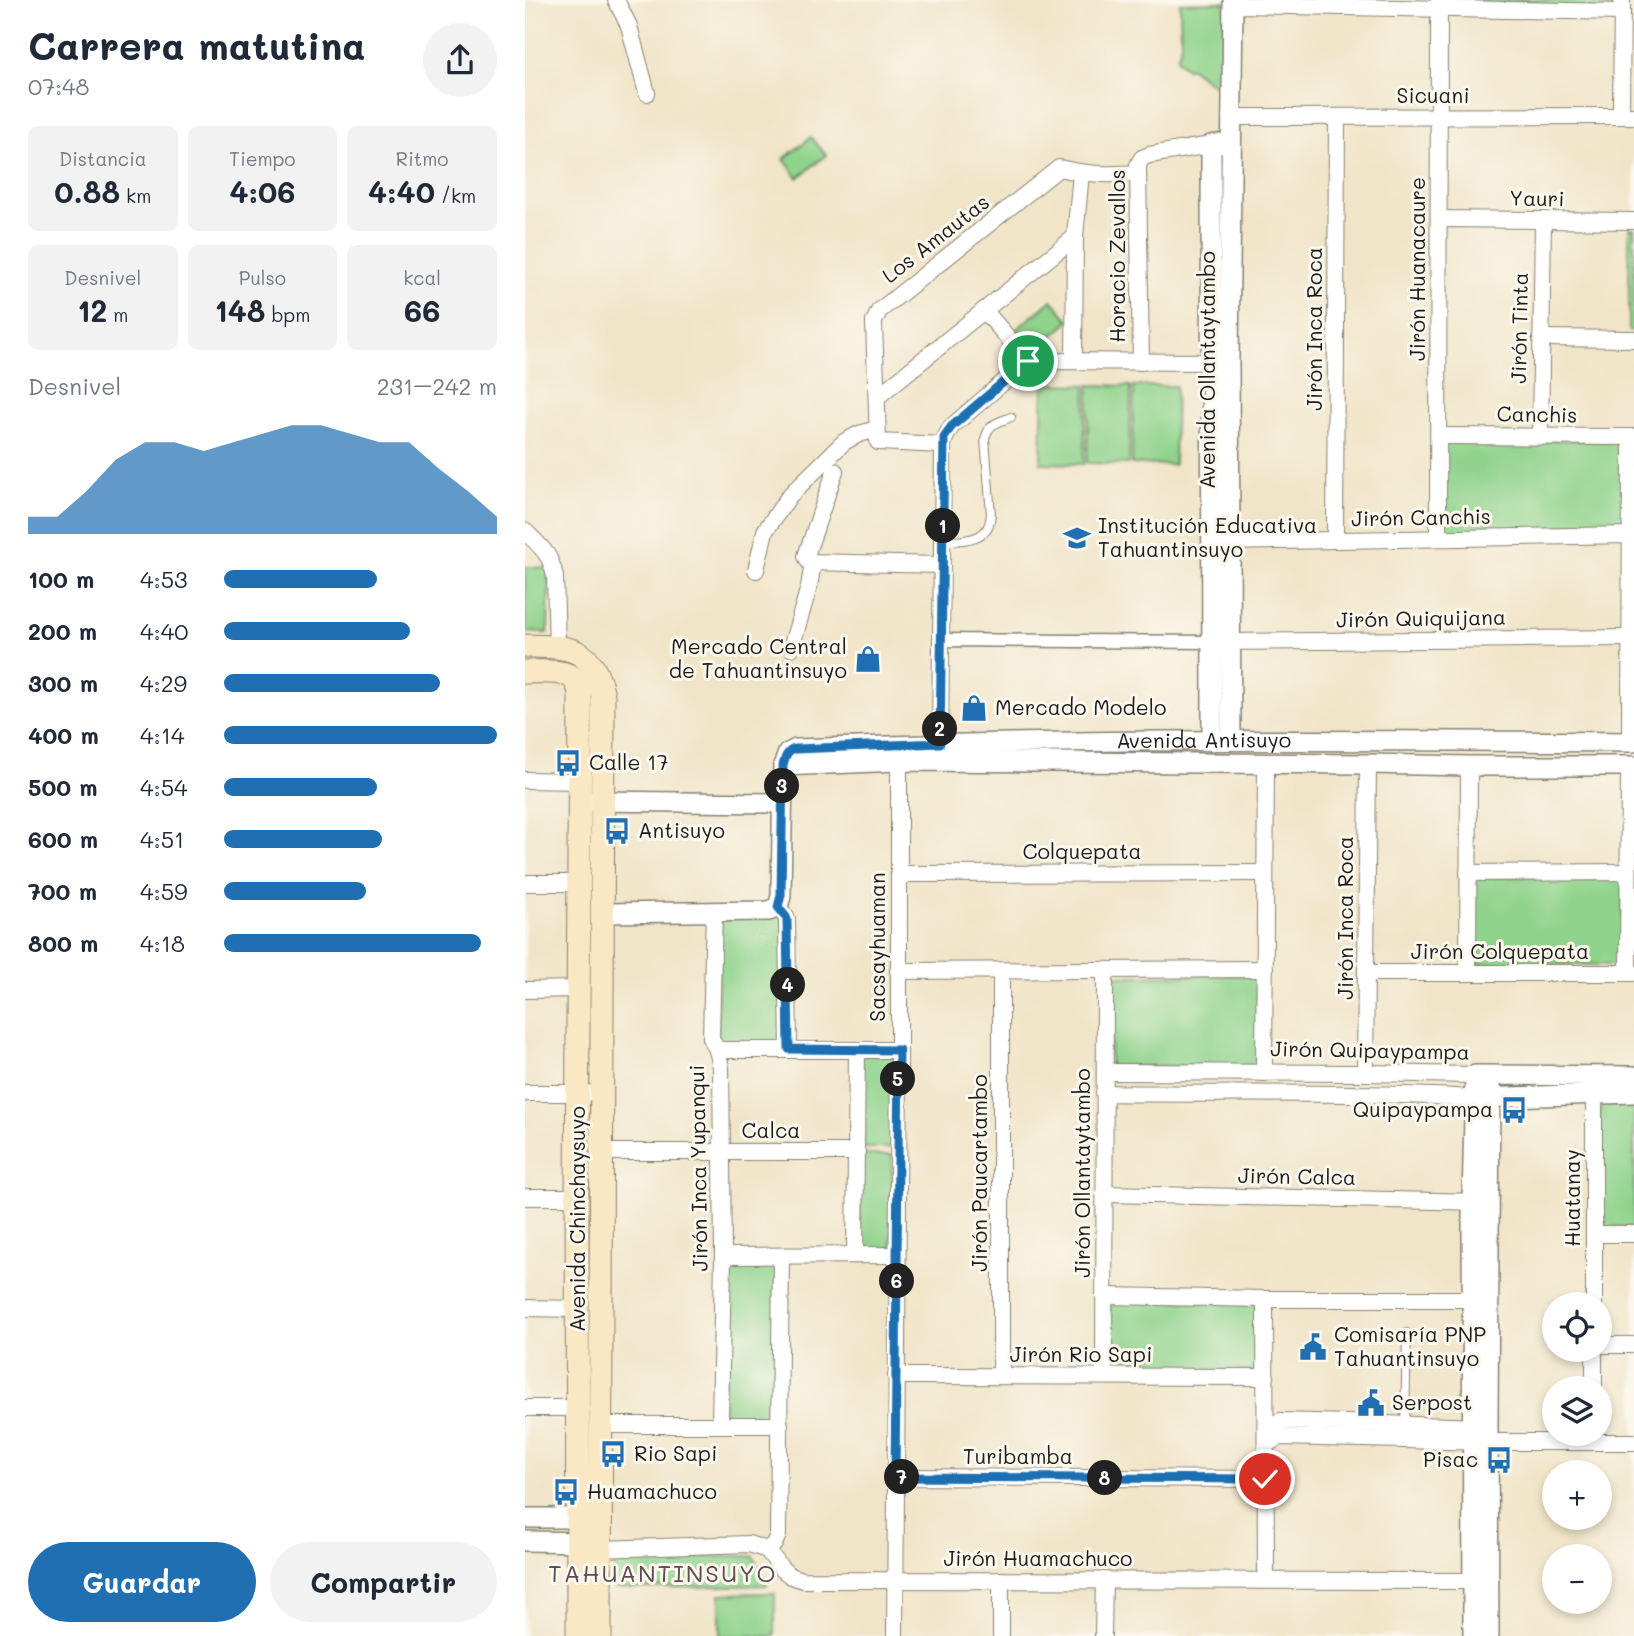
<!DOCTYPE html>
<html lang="es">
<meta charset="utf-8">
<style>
:root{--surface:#fff;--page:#f2f2f3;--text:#1f2937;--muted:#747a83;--accent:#1f6fb2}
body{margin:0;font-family:Mali,sans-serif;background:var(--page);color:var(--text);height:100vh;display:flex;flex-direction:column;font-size:26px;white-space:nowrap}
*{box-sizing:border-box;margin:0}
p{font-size:23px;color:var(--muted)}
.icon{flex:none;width:38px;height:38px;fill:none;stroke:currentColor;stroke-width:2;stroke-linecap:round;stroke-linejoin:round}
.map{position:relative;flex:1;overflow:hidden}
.sheet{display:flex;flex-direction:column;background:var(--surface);width:525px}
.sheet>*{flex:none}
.fabs{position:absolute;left:1017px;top:1292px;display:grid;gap:14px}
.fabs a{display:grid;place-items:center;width:70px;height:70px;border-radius:50%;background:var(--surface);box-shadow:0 4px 10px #0003;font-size:35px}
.pin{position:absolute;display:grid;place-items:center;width:60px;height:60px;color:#fff;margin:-30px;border:4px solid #fff;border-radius:50%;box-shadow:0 2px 7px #0007}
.km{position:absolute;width:35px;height:35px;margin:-18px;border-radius:50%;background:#222;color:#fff;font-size:19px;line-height:35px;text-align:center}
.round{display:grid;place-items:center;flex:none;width:74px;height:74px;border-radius:37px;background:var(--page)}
.overview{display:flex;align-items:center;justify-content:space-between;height:119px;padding:0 28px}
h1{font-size:38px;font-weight:700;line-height:52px}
.metrics{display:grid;grid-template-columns:repeat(3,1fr);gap:10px;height:119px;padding:7px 28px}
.metrics div{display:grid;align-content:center;border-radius:10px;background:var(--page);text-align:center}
.metrics b{font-size:30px;font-weight:700}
.metrics small{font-size:19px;font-weight:400}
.metrics p{font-size:19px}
.chart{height:196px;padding:14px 28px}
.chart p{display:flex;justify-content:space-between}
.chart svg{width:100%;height:126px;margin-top:7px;fill:var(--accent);opacity:.7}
.action{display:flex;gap:14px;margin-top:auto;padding:14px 28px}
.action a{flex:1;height:80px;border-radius:42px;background:var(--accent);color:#fff;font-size:28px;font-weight:700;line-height:80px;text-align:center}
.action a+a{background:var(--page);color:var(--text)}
ul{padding:0 28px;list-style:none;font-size:23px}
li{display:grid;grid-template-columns:112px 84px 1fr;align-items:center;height:52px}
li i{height:18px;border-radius:9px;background:var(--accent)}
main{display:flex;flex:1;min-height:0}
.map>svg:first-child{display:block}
</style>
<main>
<section class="sheet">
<div class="overview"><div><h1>Carrera matutina</h1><p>07:48</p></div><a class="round"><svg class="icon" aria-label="share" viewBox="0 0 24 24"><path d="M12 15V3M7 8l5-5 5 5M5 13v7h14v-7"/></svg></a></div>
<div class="metrics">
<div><p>Distancia</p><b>0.88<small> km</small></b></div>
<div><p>Tiempo</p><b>4:06</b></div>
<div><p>Ritmo</p><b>4:40<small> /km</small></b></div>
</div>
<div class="metrics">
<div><p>Desnivel</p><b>12<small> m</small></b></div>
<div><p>Pulso</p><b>148<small> bpm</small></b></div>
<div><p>kcal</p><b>66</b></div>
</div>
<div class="chart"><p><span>Desnivel</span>231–242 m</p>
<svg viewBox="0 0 160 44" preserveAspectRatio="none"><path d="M0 44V38L10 38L20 29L30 18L40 12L50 12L60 15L70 12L80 9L90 6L100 6L110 9L120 12L130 12L140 21L150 29L160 38V44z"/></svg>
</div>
<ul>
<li><b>100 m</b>4:53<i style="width:56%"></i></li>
<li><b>200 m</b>4:40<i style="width:68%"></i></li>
<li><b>300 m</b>4:29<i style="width:79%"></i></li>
<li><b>400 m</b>4:14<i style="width:100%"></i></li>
<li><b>500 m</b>4:54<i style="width:56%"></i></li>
<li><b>600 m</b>4:51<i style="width:58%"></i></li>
<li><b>700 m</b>4:59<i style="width:52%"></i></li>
<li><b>800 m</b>4:18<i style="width:94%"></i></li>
</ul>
<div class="action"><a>Guardar</a><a>Compartir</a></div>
</section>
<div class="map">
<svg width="1109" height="1636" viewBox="0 0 1109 1636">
<rect width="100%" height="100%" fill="#fbf7ec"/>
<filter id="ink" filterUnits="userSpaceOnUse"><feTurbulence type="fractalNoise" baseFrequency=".0143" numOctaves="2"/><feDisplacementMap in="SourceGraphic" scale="14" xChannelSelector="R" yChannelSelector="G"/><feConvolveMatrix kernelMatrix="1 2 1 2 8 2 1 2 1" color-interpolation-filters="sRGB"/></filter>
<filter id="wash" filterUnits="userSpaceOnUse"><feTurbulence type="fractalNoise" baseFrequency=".00686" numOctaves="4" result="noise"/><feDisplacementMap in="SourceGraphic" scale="28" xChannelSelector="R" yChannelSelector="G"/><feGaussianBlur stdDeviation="1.57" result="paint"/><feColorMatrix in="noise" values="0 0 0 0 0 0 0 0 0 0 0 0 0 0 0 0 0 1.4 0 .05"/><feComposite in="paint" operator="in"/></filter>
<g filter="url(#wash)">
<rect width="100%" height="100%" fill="#f1e5c9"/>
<g fill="#90d38c" stroke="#567854" stroke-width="2">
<polygon points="920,0 1091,0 1091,9 920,6"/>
<polygon points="700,2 700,85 688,85 666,68 661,68 652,59 656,45 655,3"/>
<polygon points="286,137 301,155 273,178 259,159"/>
<rect x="1104" y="228" width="5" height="103"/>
<polygon points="527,300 545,321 506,354 488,332"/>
<polygon points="518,384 561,385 559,464 516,463"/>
<polygon points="564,385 606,386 604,464 562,463"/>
<polygon points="609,386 651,386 649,465 607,464"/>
<polygon points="917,439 1102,441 1102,532 917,535"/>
<polygon points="0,567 24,568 23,633 0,632"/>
<polygon points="1098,876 1098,965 948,964 948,877"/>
<rect x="193" y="916" width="66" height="128"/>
<polygon points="733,975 734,1067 585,1066 585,976"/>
<polygon points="335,1054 369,1054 369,1148 336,1148"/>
<rect x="1075" y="1099" width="34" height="128"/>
<polygon points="336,1155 367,1155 367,1249 334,1250"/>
<polygon points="201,1260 253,1260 252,1420 198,1421"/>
<polygon points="585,1300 735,1302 735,1372 584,1372"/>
<polygon points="228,1556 242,1585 90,1589 90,1563 94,1558"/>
<polygon points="250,1593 250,1636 195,1636 195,1594"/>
</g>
</g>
<g filter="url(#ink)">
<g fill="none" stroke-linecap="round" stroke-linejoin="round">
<defs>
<g id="service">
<path d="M417 541C430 541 450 541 459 532 464 528 465 521 466 515L460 439C464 423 472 423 486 417"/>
<polyline points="880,1425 882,1333"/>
</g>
<polyline id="pedestrian" points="416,640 686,642"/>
<g id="minor">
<polyline points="91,0 104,26 122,93"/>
<polyline points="708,5 1097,12"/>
<polyline points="1096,116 1097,0"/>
<polyline points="707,117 1109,116"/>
<polyline points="914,219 1109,221"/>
<polyline points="459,310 503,361"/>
<polyline points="1016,338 1109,339"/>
<polyline points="549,361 550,237 556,173"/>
<polyline points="616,362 613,165 617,158 624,155 686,145"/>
<polyline points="352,397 550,237"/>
<polyline points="914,436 1109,437"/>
<polyline points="1015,436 1018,220"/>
<path d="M418 445 353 442 349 322 354 311 534 168C563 175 585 175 613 173"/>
<polyline points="310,471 281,556 284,562 417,565"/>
<path d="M0 531C16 547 26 554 30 577L32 647"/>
<polyline points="913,538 914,0"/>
<polyline points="810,540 812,117"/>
<polyline points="695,542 1106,535"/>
<polyline points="231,570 240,531 265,495 319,442 334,434 352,429"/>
<polyline points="695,642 1106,638"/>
<polyline points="266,648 284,587 288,563"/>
<polyline points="1105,742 1106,437"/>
<polyline points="415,743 418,445 420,438 426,427 503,361 698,362"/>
<polyline points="0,780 54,781"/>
<polyline points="943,873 1103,872"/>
<polyline points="374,874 740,873"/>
<polyline points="0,883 54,883"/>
<polyline points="253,907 261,917 262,920 264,1049"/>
<polyline points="189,911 186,1038 192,1050 196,1067 198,1256 195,1425"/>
<polyline points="373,971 740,969"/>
<polyline points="841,973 1109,973"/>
<polyline points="943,973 944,766"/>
<polyline points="1103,973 1104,766"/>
<polyline points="0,990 54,989"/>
<polyline points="192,1050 374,1050"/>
<polyline points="580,1072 840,1073 950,1075"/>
<polyline points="739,1073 741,764"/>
<polyline points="840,1073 843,764"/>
<polyline points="0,1093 61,1093"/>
<path d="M579 1093C702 1095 826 1091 949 1098"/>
<polyline points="76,1152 332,1152"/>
<polyline points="579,1194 958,1202"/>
<polyline points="0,1197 52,1197"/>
<polyline points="1069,1234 1109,1234"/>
<polyline points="330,1255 332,1050"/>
<polyline points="198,1256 372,1255"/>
<polyline points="579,1296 740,1299 947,1299"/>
<polyline points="740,1299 741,1580"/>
<polyline points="1069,1304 1069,1093"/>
<polyline points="0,1308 53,1309"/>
<polyline points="1074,1345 1109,1345"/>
<polyline points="371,1376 741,1377"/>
<polyline points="476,1376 476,971"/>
<polyline points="579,1376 580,970"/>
<polyline points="1069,1388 1069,1349"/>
<polyline points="0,1408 53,1408"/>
<polyline points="76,1425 255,1425"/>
<polyline points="741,1431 747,1425 755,1421 959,1427"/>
<polyline points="741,1445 753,1437 963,1442 1109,1442"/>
<polyline points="371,1477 740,1479"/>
<polyline points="75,1549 224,1544 242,1550 257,1569 266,1576 278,1580 959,1581"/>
<polyline points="242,1550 249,1544 253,1535 256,1256"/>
<polyline points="370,1636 374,1050 374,761"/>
<polyline points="476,1636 476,1580"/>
<polyline points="578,1636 579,1580"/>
</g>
<g id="tertiary">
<polyline points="706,740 704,362 708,0"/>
<polyline points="687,741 686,145 706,142"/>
<polyline points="258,766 374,761 843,764 944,766 1109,766"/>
<polyline points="65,801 256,803"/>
<path id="s1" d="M77 913 244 911 253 907 256 896 258 766 263 753 271 749C550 738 830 740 1109 742"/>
<polyline points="953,1098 1109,1093"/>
<polyline points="0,1518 65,1518"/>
<polyline points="0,1541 65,1542"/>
<polyline points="948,1636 947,1202 950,1075 1109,1076"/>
<polyline points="964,1636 963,1427 965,1076"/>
</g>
<g id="secondary">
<path d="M0 646C44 647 67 645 78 695L75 1636"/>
<path d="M0 672C13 672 41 669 50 680 52 683 53 687 55 691L52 1197 53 1636"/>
</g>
</defs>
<use href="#service" stroke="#868072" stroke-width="10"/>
<use href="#pedestrian" stroke="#868072" stroke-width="15"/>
<use href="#minor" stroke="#868072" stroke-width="18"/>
<use href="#tertiary" stroke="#868072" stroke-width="22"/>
<use href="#secondary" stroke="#868072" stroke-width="25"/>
<use href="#service" stroke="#fff" stroke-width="8"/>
<use href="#pedestrian" stroke="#fff" stroke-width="12"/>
<use href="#minor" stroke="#fff" stroke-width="16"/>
<use href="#tertiary" stroke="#fff" stroke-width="19"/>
<use href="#secondary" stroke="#fae7c3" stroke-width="23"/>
</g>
</g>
<g fill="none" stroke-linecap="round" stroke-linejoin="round" filter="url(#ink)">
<defs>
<path id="route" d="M503 361 426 427 419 438 415 743 271 749C262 750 260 758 258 766L256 895 253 907 261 917 262 920 264 1049 374 1050 370 1477 740 1479"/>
</defs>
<use href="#route" stroke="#fff" stroke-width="14"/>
<use href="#route" stroke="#1f6fb2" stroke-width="9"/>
</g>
<defs>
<symbol id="school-bare" viewBox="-9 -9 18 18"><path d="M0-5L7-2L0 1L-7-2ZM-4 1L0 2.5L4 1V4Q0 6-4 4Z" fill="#1f6fb2" stroke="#fbf7ec" stroke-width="2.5" paint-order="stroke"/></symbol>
<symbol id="shop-bare" viewBox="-9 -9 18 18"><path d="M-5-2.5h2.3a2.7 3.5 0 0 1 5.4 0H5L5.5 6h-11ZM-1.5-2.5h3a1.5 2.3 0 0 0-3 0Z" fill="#1f6fb2" stroke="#fbf7ec" stroke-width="2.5" paint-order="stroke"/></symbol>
<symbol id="bus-bare" viewBox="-9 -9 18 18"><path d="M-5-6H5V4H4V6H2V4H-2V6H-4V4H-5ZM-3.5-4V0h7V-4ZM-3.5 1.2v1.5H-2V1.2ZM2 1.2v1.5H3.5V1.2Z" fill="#1f6fb2" stroke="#fbf7ec" stroke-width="2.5" paint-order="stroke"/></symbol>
<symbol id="civic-bare" viewBox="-9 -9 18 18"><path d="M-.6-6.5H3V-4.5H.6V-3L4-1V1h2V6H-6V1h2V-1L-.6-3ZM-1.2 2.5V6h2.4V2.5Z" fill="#1f6fb2" stroke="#fbf7ec" stroke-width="2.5" paint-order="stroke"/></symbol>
</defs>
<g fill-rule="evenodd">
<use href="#school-bare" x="533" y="519" width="38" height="38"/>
<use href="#shop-bare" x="324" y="640" width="38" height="38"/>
<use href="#shop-bare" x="430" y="689" width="38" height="38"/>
<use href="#bus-bare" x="24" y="744" width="38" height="38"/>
<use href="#bus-bare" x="73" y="812" width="38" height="38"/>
<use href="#bus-bare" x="970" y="1091" width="38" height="38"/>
<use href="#civic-bare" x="769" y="1328" width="38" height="38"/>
<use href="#civic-bare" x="827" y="1384" width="38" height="38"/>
<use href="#bus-bare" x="69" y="1435" width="38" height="38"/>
<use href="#bus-bare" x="955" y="1441" width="38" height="38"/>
<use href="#bus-bare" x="22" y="1473" width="38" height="38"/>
</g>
<g text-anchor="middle" stroke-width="6" stroke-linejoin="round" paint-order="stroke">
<g font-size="21" fill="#1c1c1c" stroke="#fbf7ec">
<text x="908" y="103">Sicuani</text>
<text transform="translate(1012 199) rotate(1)" y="7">Yauri</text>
<text transform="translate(411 239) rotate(-38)" y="7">Los Amautas</text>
<text transform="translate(593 256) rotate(-90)" y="7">Horacio Zevallos</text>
<text transform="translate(893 269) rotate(-90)" y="7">Jirón Huanacaure</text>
<text transform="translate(995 328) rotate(-89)" y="7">Jirón Tinta</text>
<text transform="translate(790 329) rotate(-90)" y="7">Jirón Inca Roca</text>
<text transform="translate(683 370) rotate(-90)" y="7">Avenida Ollantaytambo</text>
<text transform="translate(1012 415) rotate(1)" y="7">Canchis</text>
<text transform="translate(896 518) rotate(-1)" y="7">Jirón Canchis</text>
<text transform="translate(896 619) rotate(-1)" y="7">Jirón Quiquijana</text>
<text dy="7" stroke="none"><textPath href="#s1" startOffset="749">Avenida Antisuyo</textPath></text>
<text x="557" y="859">Colquepata</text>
<text transform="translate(821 918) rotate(-90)" y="7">Jirón Inca Roca</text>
<text transform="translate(353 947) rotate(-90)" y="7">Sacsayhuaman</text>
<text x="975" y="959">Jirón Colquepata</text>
<text transform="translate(845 1051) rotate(1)" y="7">Jirón Quipaypampa</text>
<text x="246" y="1138">Calca</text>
<text transform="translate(174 1168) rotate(-91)" y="7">Jirón Inca Yupanqui</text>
<text transform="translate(455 1173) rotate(-90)" y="7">Jirón Paucartambo</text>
<text transform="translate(558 1173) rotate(-90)" y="7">Jirón Ollantaytambo</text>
<text transform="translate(772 1177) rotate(1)" y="7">Jirón Calca</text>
<text transform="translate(1048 1198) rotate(-90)" y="7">Huatanay</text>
<text transform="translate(53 1219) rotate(-90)" y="7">Avenida Chinchaysuyo</text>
<text x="556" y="1362">Jirón Rio Sapi</text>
<text x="493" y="1464">Turibamba</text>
<text x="513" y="1566">Jirón Huamachuco</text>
</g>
<g font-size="21" fill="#1c1c1c" stroke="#fbf7ec" text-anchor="start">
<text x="573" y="533">Institución Educativa<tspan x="573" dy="24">Tahuantinsuyo</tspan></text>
<text x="322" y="654" text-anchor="end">Mercado Central<tspan x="322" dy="24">de Tahuantinsuyo</tspan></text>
<text x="470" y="715">Mercado Modelo</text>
<text x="64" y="770">Calle 17</text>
<text x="113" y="838">Antisuyo</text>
<text x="968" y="1117" text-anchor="end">Quipaypampa</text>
<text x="809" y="1342">Comisaría PNP<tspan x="809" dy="24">Tahuantinsuyo</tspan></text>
<text x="867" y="1410">Serpost</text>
<text x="109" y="1461">Rio Sapi</text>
<text x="953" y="1467" text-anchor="end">Pisac</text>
<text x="62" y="1499">Huamachuco</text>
</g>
<g font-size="24" letter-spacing="2" fill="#5e4b56" stroke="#fbf7ec">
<text x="138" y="1582">TAHUANTINSUYO</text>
</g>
</g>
</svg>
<div class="fabs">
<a><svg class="icon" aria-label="locate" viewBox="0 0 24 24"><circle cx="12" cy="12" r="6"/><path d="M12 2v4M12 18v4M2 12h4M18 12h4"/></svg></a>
<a><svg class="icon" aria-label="layers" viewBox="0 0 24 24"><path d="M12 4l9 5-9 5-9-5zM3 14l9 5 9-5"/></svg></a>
<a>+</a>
<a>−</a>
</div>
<div class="pin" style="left:503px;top:361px;background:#1e9e55"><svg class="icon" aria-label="arrive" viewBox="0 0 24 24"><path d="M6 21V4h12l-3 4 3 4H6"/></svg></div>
<div class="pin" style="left:740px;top:1479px;background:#d93025"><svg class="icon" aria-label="check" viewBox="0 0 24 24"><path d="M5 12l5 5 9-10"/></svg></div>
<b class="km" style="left:418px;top:526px">1</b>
<b class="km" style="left:415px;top:729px">2</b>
<b class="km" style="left:257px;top:786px">3</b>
<b class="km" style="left:263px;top:985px">4</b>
<b class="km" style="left:373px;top:1079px">5</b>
<b class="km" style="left:372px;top:1281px">6</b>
<b class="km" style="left:377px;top:1477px">7</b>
<b class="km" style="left:580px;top:1478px">8</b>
</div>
</main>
